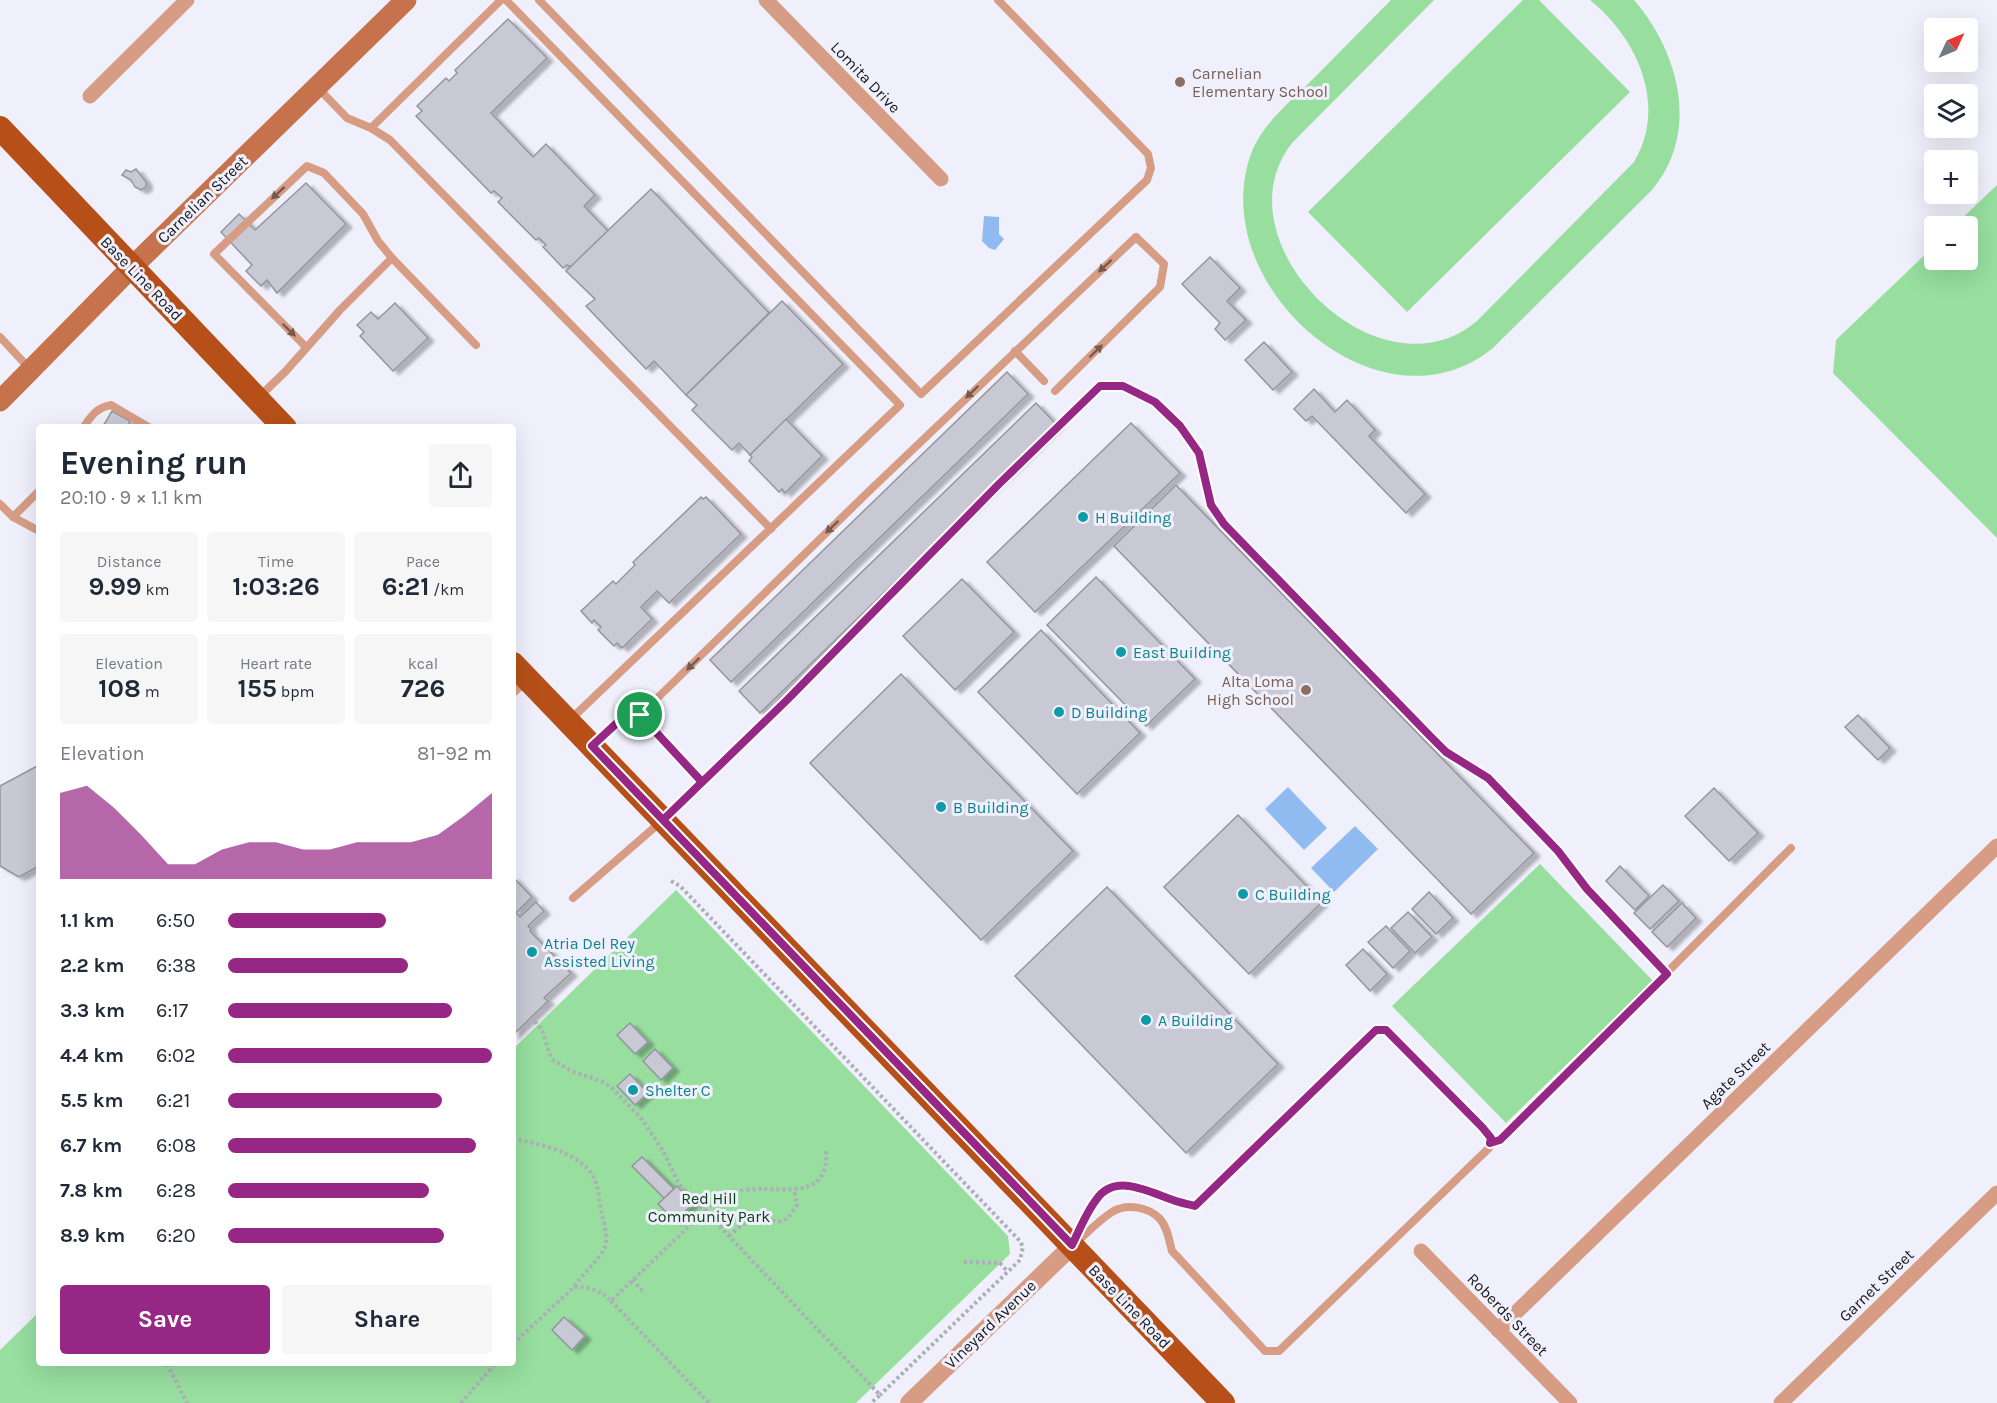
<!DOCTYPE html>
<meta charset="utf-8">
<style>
:root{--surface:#fff;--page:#f6f6f7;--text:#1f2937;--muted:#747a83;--accent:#972785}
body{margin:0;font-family:Karla,sans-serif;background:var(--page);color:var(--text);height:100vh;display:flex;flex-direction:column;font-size:22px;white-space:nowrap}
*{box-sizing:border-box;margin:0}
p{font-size:20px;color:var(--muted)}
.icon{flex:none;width:33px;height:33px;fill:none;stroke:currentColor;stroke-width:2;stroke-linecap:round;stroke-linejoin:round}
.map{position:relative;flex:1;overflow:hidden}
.side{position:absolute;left:36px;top:424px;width:480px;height:942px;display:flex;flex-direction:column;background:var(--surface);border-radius:6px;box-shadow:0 6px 24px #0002}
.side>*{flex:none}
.needle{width:39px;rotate:46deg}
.controls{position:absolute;left:1924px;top:18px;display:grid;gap:12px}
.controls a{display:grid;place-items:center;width:54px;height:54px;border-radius:6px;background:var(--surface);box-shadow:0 6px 24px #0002;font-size:30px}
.pin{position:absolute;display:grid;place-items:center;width:51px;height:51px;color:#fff;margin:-26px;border:3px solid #fff;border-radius:50%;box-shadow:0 2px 6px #0007}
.round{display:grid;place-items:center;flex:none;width:63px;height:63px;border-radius:6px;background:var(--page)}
.headline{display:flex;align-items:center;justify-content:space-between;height:102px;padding:0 24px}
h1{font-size:33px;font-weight:700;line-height:45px}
.figures{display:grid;grid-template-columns:repeat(3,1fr);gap:9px;height:102px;padding:6px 24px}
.figures div{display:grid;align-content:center;border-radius:6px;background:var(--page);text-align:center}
.figures b{font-size:26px;font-weight:700}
.figures small{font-size:16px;font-weight:400}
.figures p{font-size:16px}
.chart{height:168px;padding:12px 24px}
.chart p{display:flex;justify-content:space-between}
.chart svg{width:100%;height:108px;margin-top:6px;fill:var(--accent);opacity:.7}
.button{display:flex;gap:12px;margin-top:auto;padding:12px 24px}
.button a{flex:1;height:69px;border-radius:6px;background:var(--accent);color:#fff;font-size:24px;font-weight:700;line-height:69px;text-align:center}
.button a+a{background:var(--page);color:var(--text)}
ul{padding:0 24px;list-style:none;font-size:20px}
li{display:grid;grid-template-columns:96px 72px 1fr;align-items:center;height:45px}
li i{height:15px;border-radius:8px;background:var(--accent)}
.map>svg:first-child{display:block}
</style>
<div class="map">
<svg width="1997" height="1403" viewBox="0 0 1997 1403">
<defs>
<filter id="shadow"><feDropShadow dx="6" dy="3.5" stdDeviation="1.5" flood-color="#0004"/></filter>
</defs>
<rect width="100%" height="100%" fill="#eff0fb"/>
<g fill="#97de9f">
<path d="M1391 0H1434L1292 143C1215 241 1379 404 1477 321L1634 162C1668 105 1637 38 1590 0H1634C1679 52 1701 133 1651 191L1493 348C1380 440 1204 285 1251 154 1262 124 1289 103 1311 81 1338 54 1364 27 1391 0Z"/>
<polygon points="1523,0 1539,0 1630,92 1407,312 1308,212"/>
<polygon points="1997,185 1997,538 1833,373 1836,340 1935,245 1935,260 1968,260 1968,226 1954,226"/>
<polygon points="1540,864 1653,981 1506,1123 1392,1006"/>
<polygon points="676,890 1008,1236 1010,1254 856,1403 0,1403 0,1350 39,1312 39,1364 513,1364 513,1049"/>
</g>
<g fill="#8fbbf1">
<polygon points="984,216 999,217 999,234 1004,239 995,250 989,248 982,241"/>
<polygon points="1288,787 1327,828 1304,850 1265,809"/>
<polygon points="1355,826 1378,849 1334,892 1311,868"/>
</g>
<g fill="#c8c9d4" stroke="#94959f" stroke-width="1.5" filter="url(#shadow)">
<polygon points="508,19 547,58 491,113 533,157 546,144 595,195 584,206 608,231 571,267 567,265 563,268 543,247 546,245 539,238 536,240 498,202 502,198 494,191 491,193 416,116 422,111 417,106 446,78 449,81 457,73 455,70"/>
<polygon points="136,169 146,182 146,187 141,190 135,187 131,180 122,175 126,170 131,172"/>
<polygon points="306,183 346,224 277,293 267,280 261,286 246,271 252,265 221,232 239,214 255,230"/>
<polygon points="651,189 769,313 686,395 654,361 646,369 586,306 595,299 566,271"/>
<polygon points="1210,257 1240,288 1227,301 1246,320 1225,340 1215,329 1220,323 1182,284"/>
<polygon points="782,301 843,364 750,455 739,443 732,450 692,410 697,405 686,395"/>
<polygon points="395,303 428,338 393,371 360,336 364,332 357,325 371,312 378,319"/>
<polygon points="1264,342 1292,372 1273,390 1245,360"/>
<polygon points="1007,372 1028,394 731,682 710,660"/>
<polygon points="1314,389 1335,412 1347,400 1375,430 1369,436 1425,494 1406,513 1312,416 1306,421 1294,409"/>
<polygon points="1036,403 1057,425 760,713 739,691"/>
<polygon points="112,411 130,421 129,423 136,428 102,428"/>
<polygon points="786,419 822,456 785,493 782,489 779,492 749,461 752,457 750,455"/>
<polygon points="1131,423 1180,473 1035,612 987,562"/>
<polygon points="1176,485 1534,853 1471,914 1114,546"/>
<polygon points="701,497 703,499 706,497 741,534 669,603 657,591 641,607 652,619 622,648 617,643 614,646 598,630 601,627 594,620 592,623 581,611 613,581 616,584 635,565 633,562"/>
<polygon points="1096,577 1195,679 1146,726 1047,625"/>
<polygon points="962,579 1014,632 955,690 903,636"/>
<polygon points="1041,630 1140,733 1077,794 978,692"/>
<polygon points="901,674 1073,851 981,940 810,763"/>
<polygon points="1858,715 1890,748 1878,760 1845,727"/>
<polygon points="39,765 39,866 19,877 0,866 0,786"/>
<polygon points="1714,788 1758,833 1729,861 1685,816"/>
<polygon points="1238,815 1322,902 1249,974 1164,887"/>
<polygon points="1620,866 1649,896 1635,910 1606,881"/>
<polygon points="513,877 532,897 516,913 520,917 536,902 544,911 528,926 531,929 530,931 571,973 544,998 548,1001 513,1035"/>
<polygon points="1663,885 1679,901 1650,929 1634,913"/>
<polygon points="1107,887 1278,1064 1186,1153 1015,976"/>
<polygon points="1429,892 1453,918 1436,934 1412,909"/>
<polygon points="1682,903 1696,918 1667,947 1652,932"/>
<polygon points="1408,912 1432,937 1415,953 1391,928"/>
<polygon points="1386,926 1410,951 1393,968 1368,942"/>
<polygon points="1363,949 1387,974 1370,991 1346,965"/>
<polygon points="630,1023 648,1042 635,1054 617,1035"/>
<polygon points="655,1049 673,1068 661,1080 643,1061"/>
<polygon points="630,1074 648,1093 635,1105 617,1086"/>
<polygon points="642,1157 674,1189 664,1198 632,1166"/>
<polygon points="677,1186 693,1204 675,1221 658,1204"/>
<polygon points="564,1317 585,1336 572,1350 552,1330"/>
</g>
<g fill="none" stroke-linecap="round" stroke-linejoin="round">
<g stroke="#adaeb7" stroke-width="4" stroke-dasharray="3 3" stroke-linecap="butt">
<polyline points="671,881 680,886 1020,1241 1023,1247 1020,1260 880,1395"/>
<path d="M513 1139C539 1143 587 1154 596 1183 599 1193 600 1204 602 1215 604 1224 609 1237 605 1247 598 1262 583 1273 574 1287"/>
<path d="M826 1151C829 1196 792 1189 763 1189 753 1189 741 1190 731 1192 720 1194 712 1203 705 1211L880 1395 871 1403"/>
<path d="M729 1236C737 1229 745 1221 757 1220 779 1218 782 1230 797 1205L794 1190"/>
<polyline points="964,1262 1000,1263 1008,1272"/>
<polyline points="632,1280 645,1293"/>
<polyline points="611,1301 709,1403"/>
<path d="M513 1344 574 1287C589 1287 599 1289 611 1301L705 1211 679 1184 663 1151 642 1119 611 1087 601 1081 571 1071 553 1060 550 1055 542 1030 533 1019"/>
<polyline points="167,1364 187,1403"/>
<polyline points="461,1403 495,1364"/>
</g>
<g stroke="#d79d84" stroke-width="8">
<polyline points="506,0 900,405 571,719"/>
<polyline points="539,0 921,394 1147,180 1151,168 1148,154 998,0"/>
<polyline points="318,88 347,118 371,128 390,140 771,529"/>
<polyline points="371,128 501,0"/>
<polyline points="0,337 30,369"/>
<polyline points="306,347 214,254 307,166 324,173 363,214 378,241 392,258 476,345"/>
<polyline points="1015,351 1044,381"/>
<polyline points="259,397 285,372 340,310 392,258"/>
<path d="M83 428C91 416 96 408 111 405L150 428"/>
<polyline points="0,504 13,517 39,531"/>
<polyline points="13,517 39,491"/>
<polyline points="513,693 526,682"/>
<polyline points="640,715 865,495 1136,237 1164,264 1160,287 1055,391"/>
<path d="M702 782C837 652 966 517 1100 386H1123L1155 402 1180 426 1199 453 1211 505 1224 524 1431 737 1446 752 1488 778 1558 851 1587 889 1667 974"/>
<polyline points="573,898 663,820 702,782 633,708 593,745"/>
<path d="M1376 1030H1386L1482 1127 1491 1138 1489 1148 1279 1351H1265L1172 1251C1169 1241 1168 1228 1160 1219 1149 1207 1127 1203 1112 1212 1098 1221 1085 1235 1072 1246 1079 1231 1086 1214 1096 1200 1115 1172 1149 1192 1173 1200 1180 1203 1188 1204 1195 1206Z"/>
<polyline points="1490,1143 1500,1140 1791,848"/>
</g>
<g stroke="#d79d84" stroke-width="15">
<polyline points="766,0 941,179"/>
<polyline points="90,96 187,0"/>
<polyline points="1421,1251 1570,1403"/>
<polyline points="1498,1330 1997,846"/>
<polyline points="1781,1403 1997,1193"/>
</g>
<polyline stroke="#d79d84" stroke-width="18" points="909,1403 1072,1246"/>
<polyline stroke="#c6724c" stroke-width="21" points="0,401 132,267 406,0"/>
<g stroke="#b75018" stroke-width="24">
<polyline points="0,128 285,428"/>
<polyline points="513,664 1223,1403"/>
</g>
</g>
<defs><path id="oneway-solid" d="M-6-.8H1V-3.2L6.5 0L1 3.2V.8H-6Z" transform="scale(1.5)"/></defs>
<g fill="#765a4f">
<use href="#oneway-solid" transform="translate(278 193) rotate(137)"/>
<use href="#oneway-solid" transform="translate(1105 266) rotate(137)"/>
<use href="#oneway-solid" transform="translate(289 330) rotate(44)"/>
<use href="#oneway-solid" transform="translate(1096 351) rotate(-44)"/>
<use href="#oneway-solid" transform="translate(972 392) rotate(136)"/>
<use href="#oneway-solid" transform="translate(832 527) rotate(136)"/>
<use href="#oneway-solid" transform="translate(693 664) rotate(136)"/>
</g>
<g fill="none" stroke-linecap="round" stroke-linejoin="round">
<defs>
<path id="route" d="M640 715 702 782 663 820 1072 1245C1079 1231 1086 1213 1096 1200 1115 1172 1149 1192 1173 1200 1180 1203 1188 1204 1195 1206L1376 1030H1386L1482 1127 1491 1138 1490 1143 1500 1140 1667 974 1587 889 1558 851 1488 778 1446 752 1431 737 1224 524 1211 505 1199 453 1180 426 1155 402 1123 386H1100L999 484 787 700 663 820 592 746 633 708 640 715"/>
</defs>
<use href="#route" stroke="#fff" stroke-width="12"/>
<use href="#route" stroke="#972785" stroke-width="8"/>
</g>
<g fill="#8d6e63" stroke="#eff0fb" stroke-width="2">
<circle cx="1180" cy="82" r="6"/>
<circle cx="1306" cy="690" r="6"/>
</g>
<g fill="#0f9aa8" stroke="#eff0fb" stroke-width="2">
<circle cx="1083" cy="517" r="6"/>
<circle cx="1121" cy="652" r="6"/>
<circle cx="1059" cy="712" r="6"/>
<circle cx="941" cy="807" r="6"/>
<circle cx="1243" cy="894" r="6"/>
<circle cx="532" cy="952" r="6"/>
<circle cx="1146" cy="1020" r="6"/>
<circle cx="633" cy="1090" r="6"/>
</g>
<g text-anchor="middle" stroke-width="6" stroke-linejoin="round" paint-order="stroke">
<g font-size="16" fill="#785e54" stroke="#eff0fb" text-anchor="start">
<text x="1192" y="79">Carnelian<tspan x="1192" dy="18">Elementary School</tspan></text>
<text x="1294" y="687" text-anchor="end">Alta Loma<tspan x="1294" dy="18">High School</tspan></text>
</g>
<g font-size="16" fill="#16161a" stroke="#eff0fb">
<text transform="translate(866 77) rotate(46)" y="6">Lomita Drive</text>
<text transform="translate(202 199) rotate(-44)" y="6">Carnelian Street</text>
<text transform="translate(142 278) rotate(46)" y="6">Base Line Road</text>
<text transform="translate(1735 1075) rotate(-44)" y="6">Agate Street</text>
<text transform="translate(1876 1285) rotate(-44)" y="6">Garnet Street</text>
<text transform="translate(1130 1306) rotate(46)" y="6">Base Line Road</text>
<text transform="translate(1508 1314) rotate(46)" y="6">Roberds Street</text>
<text transform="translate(990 1324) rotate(-44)" y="6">Vineyard Avenue</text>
</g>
<g font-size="16" fill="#0d838f" stroke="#eff0fb" text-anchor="start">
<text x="1095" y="523">H Building</text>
<text x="1133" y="658">East Building</text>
<text x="1071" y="718">D Building</text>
<text x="953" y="813">B Building</text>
<text x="1255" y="900">C Building</text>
<text x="544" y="949">Atria Del Rey<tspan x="544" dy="18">Assisted Living</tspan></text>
<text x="1158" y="1026">A Building</text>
<text x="645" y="1096">Shelter C</text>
</g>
<g font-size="16" fill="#0c4018" stroke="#eff0fb">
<text x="709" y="1204">Red Hill<tspan x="709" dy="18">Community Park</tspan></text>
</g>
</g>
</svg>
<div class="controls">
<a><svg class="needle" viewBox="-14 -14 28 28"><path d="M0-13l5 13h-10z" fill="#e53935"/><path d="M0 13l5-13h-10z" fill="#747a83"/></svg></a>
<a><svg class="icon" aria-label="layers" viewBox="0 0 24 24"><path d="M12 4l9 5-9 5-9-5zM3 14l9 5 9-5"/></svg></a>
<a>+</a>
<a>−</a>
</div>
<div class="pin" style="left:640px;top:715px;background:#1e9e55"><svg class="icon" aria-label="arrive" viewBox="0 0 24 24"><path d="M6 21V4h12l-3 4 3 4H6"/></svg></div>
<section class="side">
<div class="headline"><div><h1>Evening run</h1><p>20:10 · 9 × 1.1 km</p></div><a class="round"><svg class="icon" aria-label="share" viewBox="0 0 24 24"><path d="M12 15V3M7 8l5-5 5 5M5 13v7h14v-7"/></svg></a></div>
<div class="figures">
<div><p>Distance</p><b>9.99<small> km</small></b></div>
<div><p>Time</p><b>1:03:26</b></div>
<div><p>Pace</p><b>6:21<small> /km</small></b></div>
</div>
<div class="figures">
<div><p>Elevation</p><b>108<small> m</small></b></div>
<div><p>Heart rate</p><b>155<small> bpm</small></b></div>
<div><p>kcal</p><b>726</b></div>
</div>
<div class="chart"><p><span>Elevation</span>81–92 m</p>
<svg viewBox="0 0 160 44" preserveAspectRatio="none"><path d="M0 44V9L10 6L20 15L30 26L40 38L50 38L60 32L70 29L80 29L90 32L100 32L110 29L120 29L130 29L140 26L150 18L160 9V44z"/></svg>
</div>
<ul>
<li><b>1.1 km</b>6:50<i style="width:60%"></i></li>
<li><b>2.2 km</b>6:38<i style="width:68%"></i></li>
<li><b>3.3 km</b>6:17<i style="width:85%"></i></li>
<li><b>4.4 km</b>6:02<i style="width:100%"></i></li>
<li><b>5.5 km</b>6:21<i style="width:81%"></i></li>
<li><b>6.7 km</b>6:08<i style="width:94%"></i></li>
<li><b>7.8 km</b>6:28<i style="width:76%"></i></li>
<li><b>8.9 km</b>6:20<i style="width:82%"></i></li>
</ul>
<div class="button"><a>Save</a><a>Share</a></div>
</section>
</div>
